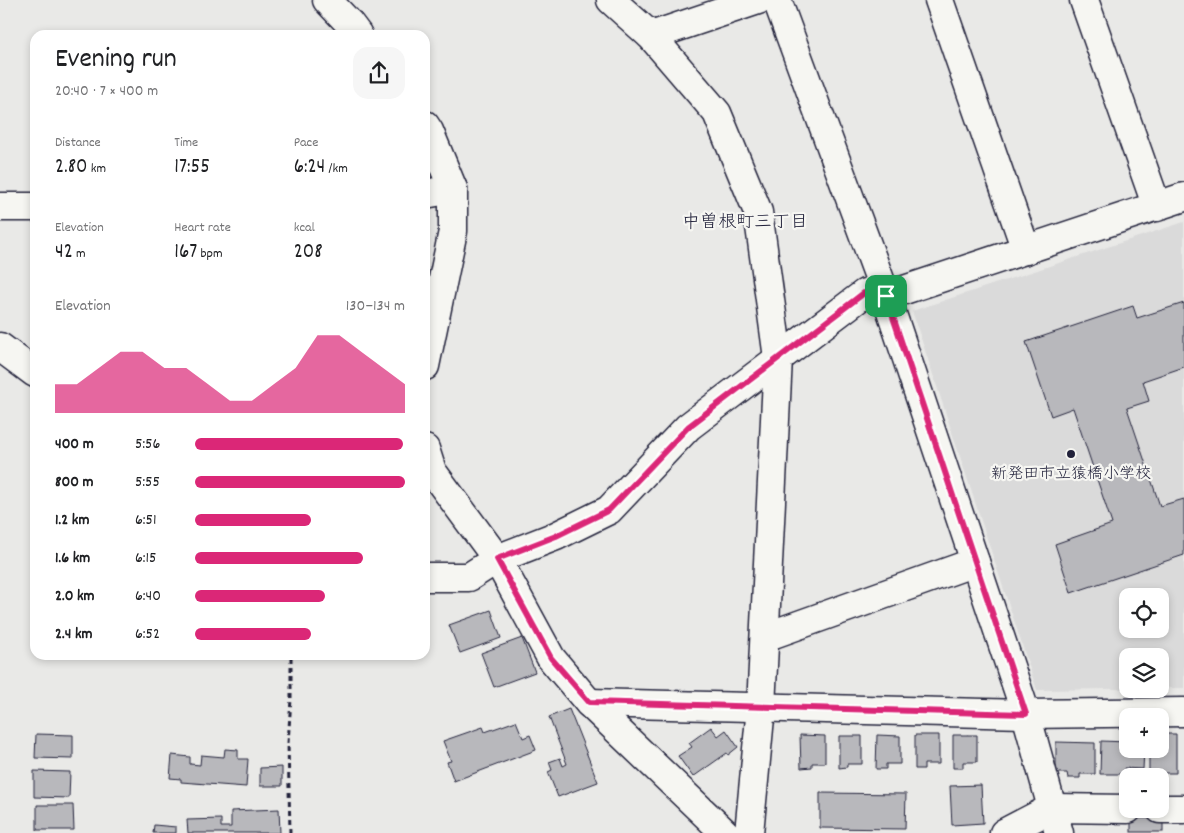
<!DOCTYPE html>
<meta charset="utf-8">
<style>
:root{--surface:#fff;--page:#f6f6f6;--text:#202124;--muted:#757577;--accent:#db2777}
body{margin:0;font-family:Dekko,"Klee One",sans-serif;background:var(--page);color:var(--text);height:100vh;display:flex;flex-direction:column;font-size:19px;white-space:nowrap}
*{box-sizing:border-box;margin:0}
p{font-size:16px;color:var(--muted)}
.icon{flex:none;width:28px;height:28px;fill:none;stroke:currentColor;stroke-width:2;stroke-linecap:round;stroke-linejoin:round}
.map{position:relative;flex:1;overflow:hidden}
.panel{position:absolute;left:30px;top:30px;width:400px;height:630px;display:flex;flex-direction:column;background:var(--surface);border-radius:15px;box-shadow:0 2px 8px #0003}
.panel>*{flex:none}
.fabs{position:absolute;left:1119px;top:588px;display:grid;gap:10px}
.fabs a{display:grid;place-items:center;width:50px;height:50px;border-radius:10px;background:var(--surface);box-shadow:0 2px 8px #0003;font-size:25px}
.pin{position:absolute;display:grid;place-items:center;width:42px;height:42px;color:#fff;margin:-21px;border-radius:10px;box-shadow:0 2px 8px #0006}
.round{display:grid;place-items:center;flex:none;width:52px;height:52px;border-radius:15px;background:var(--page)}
.headline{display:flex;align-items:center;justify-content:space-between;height:85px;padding:0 25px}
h1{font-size:28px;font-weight:600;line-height:38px}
.stats{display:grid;grid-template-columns:repeat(3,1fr);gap:8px;height:85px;padding:5px 25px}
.stats div{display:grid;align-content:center}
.stats b{font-size:21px;font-weight:600}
.stats small{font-size:14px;font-weight:400}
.stats p{font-size:14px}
.chart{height:140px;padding:10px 25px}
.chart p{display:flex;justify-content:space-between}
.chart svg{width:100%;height:90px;margin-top:5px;fill:var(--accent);opacity:.7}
ul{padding:0 25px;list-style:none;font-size:16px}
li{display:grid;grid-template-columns:80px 60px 1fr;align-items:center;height:38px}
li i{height:12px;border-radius:6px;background:var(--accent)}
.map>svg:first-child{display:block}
</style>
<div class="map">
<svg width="1184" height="833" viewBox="0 0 1184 833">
<rect width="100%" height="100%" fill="#e9e9e7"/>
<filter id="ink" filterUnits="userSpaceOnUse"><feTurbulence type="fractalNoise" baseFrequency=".02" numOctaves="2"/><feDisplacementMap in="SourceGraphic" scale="10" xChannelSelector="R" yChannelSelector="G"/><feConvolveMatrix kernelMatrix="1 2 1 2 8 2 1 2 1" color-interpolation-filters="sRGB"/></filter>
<g filter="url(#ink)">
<path fill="#dadada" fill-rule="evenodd" d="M1184 222V688L1037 690 912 311ZM1128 596H1160V629H1128ZM1128 656H1160V689H1128Z"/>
<g fill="#b8b8bc" stroke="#22223b">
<polygon points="1184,303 1184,367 1143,381 1149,401 1127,408 1160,506 1184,499 1184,555 1071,593 1055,544 1112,524 1073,408 1051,416 1026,342 1133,306 1137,318"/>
<polygon points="491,610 501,638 460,653 449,625"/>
<polygon points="522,638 535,672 494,687 481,653"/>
<polygon points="569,709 598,782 558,797 548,772 552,770 549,762 560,758 563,766 567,764 549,717"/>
<polygon points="516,721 523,738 530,735 536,750 454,781 447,762 451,761 443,741 483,727 485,732"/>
<polygon points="711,727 718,736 726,730 738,747 728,755 727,753 693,777 678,756 692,747 689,743"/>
<polygon points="36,734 73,735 73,759 35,758"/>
<polygon points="1160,734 1176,734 1176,773 1161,773 1161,779 1160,779 1160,776 1149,776 1149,749 1160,749"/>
<polygon points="800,735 825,736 825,763 812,763 812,767 801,768"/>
<polygon points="877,735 900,736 900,764 886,764 886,769 876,769"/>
<polygon points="915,735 939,735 939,764 924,764 924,769 915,769"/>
<polygon points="953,735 977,735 977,762 963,762 963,768 953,768"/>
<polygon points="839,736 862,736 862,764 847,764 847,767 839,768"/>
<polygon points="1101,741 1128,742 1128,749 1144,749 1143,769 1124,768 1125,774 1100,774"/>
<polygon points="1056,742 1095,743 1095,774 1080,774 1080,778 1068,778 1067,773 1056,773"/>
<polygon points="225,749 238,750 238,759 248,759 246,787 181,782 181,779 170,778 172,755 190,757 190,764 200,765 201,755 224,757"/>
<polygon points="282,767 282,786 260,786 260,768"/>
<polygon points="34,771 70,772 69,798 34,797"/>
<polygon points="981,785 983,823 952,825 950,786"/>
<polygon points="820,793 906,794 905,829 820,828"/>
<polygon points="37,805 73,805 74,830 37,830"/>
<polygon points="279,809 280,833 188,833 187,820 221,819 221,827 231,827 231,811"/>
<rect x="1131" y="818" width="32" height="14"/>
<polygon points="154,825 176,827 176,833 153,833"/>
</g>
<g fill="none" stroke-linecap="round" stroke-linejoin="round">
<defs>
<g id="minor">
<polyline points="327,0 349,23 358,35"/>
<polyline points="611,0 651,36 717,113 758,212 778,358 761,707 749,833"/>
<polyline points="777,0 886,296 1026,714 1059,833"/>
<polyline points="939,0 1026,250"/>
<polyline points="1084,0 1157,207"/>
<polyline points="651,36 758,0"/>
<polyline points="425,125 429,131 453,189 453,231 425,366"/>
<polyline points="425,194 453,189"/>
<polyline points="0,207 35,207"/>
<polyline points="0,347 35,373"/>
<polyline points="425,449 432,471 497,559 551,658 589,703 725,833"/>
<polyline points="425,577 469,577 497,559 556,536 609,510 688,427 865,293 886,296 1184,197"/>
<polyline points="765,637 975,562"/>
<polyline points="589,703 1026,714 1184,712"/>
<polyline points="1160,809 1184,809"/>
<polyline points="1004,833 1052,808 1128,809"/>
</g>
</defs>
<use href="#minor" stroke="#22223b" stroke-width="31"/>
<polyline stroke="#22223b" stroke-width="3" stroke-dasharray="5 4" stroke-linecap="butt" points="290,833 288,743 291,699 291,655"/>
<use href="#minor" stroke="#f6f6f2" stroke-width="28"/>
</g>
</g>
<g fill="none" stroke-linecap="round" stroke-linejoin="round" filter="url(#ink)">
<defs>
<polygon id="route" points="864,293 886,296 1026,714 589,702 551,658 497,559 556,536 609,510 688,427"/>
</defs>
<use href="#route" stroke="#fff" stroke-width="10"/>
<use href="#route" stroke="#db2777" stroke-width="6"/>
</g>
<circle fill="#22223b" stroke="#f6f6f2" stroke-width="2" cx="1071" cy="454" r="5"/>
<g text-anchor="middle" stroke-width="4.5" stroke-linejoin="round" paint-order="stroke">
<g font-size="16" fill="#22223b" stroke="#f6f6f2">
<text x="1071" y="478">新発田市立猿橋小学校</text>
</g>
<g font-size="18" fill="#22223b" stroke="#f6f6f2">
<text x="745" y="227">中曽根町三丁目</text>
</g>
</g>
</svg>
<div class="fabs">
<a><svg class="icon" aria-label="locate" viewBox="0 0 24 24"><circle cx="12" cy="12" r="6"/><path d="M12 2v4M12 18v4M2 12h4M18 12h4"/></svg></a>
<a><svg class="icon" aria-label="layers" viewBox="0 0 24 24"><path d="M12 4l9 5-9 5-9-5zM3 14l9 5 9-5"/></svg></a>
<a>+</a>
<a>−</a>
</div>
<div class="pin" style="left:886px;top:296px;background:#1e9e55"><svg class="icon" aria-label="arrive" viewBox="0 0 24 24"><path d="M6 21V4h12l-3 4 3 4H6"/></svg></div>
<section class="panel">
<div class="headline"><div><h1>Evening run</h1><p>20:40 · 7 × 400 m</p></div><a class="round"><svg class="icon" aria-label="share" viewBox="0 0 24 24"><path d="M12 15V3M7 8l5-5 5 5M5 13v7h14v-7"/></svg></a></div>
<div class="stats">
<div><p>Distance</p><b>2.80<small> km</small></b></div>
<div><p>Time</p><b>17:55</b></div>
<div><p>Pace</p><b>6:24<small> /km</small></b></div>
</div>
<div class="stats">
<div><p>Elevation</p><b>42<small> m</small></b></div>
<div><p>Heart rate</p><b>167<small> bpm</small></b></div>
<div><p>kcal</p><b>208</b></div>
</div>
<div class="chart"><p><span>Elevation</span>130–134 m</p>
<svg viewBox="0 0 160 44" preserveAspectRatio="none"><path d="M0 44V30L10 30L20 22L30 14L40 14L50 22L60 22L70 30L80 38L90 38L100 30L110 22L120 6L130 6L140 14L150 22L160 30V44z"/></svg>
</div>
<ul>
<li><b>400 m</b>5:56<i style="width:99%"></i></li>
<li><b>800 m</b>5:55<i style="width:100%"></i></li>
<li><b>1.2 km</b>6:51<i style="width:55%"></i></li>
<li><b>1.6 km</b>6:15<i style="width:80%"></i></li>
<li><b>2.0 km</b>6:40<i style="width:62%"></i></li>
<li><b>2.4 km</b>6:52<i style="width:55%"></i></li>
</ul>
</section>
</div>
